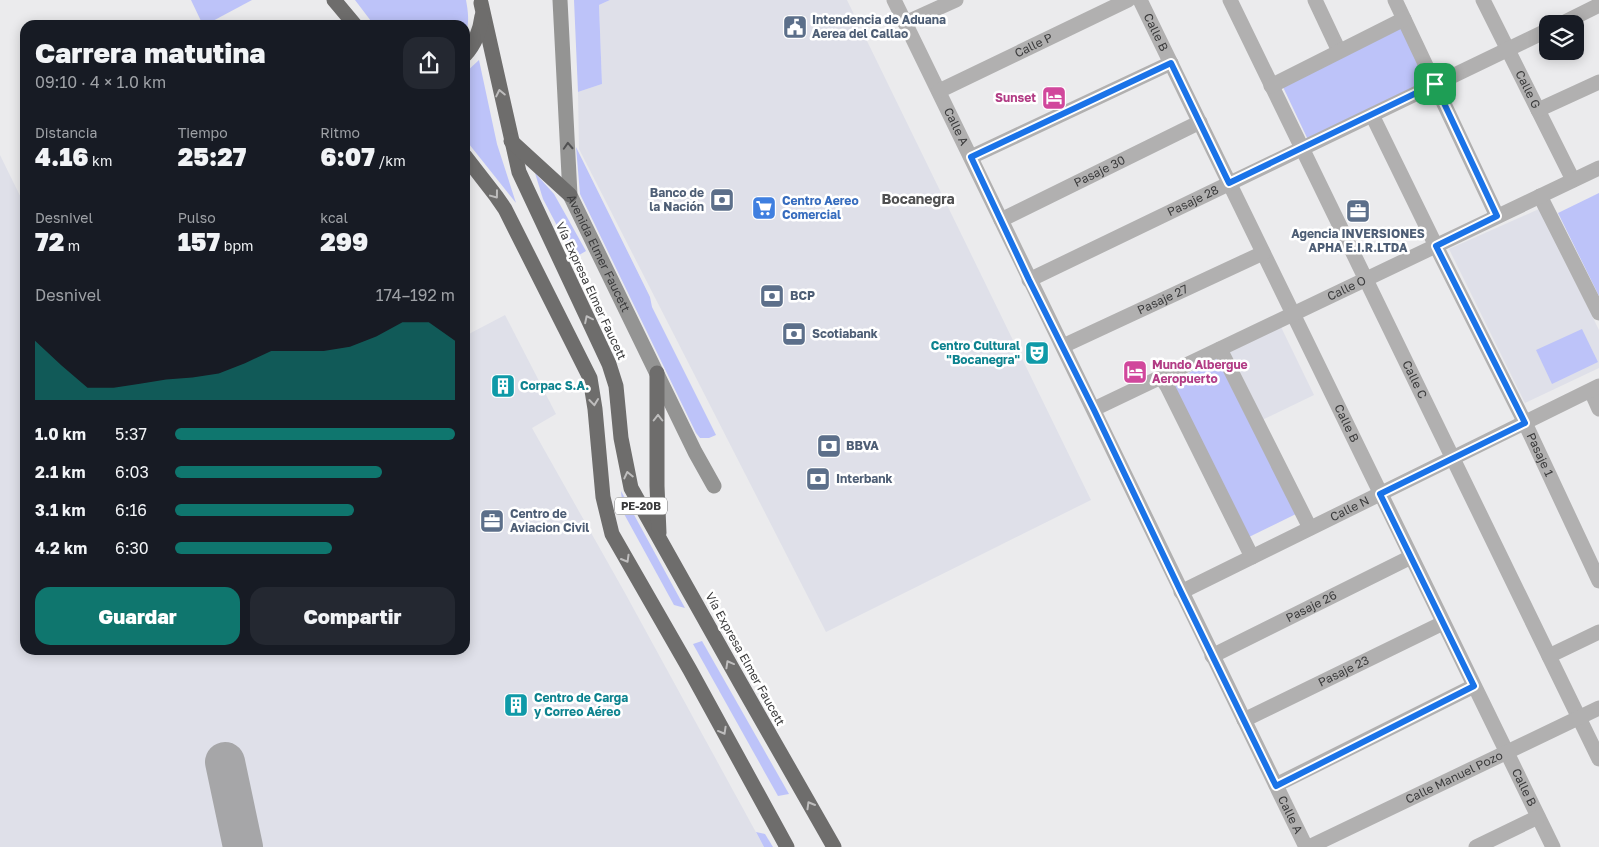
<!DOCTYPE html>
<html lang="es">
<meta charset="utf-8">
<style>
:root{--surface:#171b24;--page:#242831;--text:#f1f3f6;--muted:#9ea1a6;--accent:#0f766e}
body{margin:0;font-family:"Golos Text",sans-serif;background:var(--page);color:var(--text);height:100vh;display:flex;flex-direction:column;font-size:19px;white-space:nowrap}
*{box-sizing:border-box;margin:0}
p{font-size:16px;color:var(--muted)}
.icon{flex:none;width:28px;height:28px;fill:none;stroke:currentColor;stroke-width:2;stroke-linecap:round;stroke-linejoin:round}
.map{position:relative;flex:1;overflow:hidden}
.side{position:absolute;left:20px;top:20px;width:450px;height:635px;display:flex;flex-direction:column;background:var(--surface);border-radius:15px;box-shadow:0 2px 12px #0003}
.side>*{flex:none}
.tools{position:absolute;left:1539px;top:15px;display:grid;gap:10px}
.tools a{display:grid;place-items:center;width:45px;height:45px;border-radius:10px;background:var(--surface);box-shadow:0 2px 12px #0003;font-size:25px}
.pin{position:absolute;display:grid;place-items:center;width:42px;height:42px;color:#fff;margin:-21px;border-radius:10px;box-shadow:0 2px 8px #0006}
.round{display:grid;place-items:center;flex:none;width:52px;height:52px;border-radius:15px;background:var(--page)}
.head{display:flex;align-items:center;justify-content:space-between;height:85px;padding:0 15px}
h1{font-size:28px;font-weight:800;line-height:38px}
.metrics{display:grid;grid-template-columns:repeat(3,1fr);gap:8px;height:85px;padding:5px 15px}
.metrics div{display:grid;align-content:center}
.metrics b{font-size:25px;font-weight:800}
.metrics small{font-size:14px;font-weight:400}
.metrics p{font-size:14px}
.chart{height:140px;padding:10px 15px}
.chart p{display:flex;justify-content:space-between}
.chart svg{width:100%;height:90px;margin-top:5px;fill:var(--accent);opacity:.7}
.primary-button{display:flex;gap:10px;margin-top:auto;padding:10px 15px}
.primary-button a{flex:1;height:58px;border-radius:15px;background:var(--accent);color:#fff;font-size:20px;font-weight:800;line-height:58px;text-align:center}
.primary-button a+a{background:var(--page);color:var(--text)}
ul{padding:0 15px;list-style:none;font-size:16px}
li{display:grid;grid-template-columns:80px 60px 1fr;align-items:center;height:38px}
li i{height:12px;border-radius:6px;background:var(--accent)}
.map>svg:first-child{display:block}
</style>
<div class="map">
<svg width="1599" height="847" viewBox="0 0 1599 847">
<rect width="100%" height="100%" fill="#ebebed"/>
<g fill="#dfe0e9">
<polygon points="610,0 847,0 1091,500 826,632 579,149 578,92 602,84 599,5"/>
<polygon points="0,155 25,206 25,650 465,650 465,336 505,315 556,414 532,428 625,593 764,847 0,847"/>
<polygon points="1539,209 1599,330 1599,368 1525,403 1449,249"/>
<polygon points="1281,327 1314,395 1262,420 1229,352"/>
</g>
<g fill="#bdc3f9">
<polygon points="191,0 252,0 209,23 201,21"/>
<path d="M355 0H466C468 11 470 24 465 34V25H374Z"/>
<polygon points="574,0 610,0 599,5 602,84 578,92"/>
<polygon points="1403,26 1432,82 1310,144 1283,87"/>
<polygon points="479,60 497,144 516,203 465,139 465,73"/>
<polygon points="576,147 650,297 652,307 716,435 709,438 700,438 696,433 580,194"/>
<polygon points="535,173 554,194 586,251 574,258 543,199"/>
<polygon points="1599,193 1599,296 1558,213"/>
<polygon points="1582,329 1598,362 1552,384 1536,350"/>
<polygon points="1217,359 1296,514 1249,537 1170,382"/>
<polygon points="621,491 685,608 674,605 623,512"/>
<polygon points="702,641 789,794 778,796 693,644"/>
<polygon points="756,832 765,834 773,847 764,847"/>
</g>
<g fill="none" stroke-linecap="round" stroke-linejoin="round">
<polyline stroke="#a6a6a8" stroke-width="40" points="225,762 243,847"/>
<g stroke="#b1b0b0" stroke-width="15">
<path id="s1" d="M894 0C1033 282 1167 565 1306 847"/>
<path id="s2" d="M1140 0 1553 847"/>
<path id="s3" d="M1230 0 1599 759"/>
<polyline points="1315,0 1339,51"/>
<polyline points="1395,0 1497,216"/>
<path id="s4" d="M1483 0 1573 180"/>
<polyline points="905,23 956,0"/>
<polyline points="1561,24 1599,5"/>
<polyline points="1271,86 1404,19"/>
<path id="s5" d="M939 91 1128 0"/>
<polyline points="1538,110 1599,82"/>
<path id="s6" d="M1372 115 1436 246 1525 423 1599 581"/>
<polyline points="971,157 1171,63"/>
<polyline points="1540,196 1599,313"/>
<path id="s7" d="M1001 220 1200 122"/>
<path id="s8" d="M1029 280 1548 30"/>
<path id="s9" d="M1063 346 1263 253"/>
<polyline points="1220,349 1310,528"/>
<polyline points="1161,377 1167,386 1252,557"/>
<polyline points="1591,391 1599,409"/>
<path id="s10" d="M1094 409 1599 168"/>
<path id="s11" d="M1181 592 1599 386"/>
<path id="s12" d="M1212 656 1411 557"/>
<polyline points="1549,656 1599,632"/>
<path id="s13" d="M1244 720 1443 623"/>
<polyline points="1276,785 1474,686"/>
<path id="s14" d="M1309 847 1599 708"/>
<polyline points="1476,847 1538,817"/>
</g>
<path stroke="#949493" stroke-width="15" id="s15" d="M560 0 570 195 695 452 714 486"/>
<g stroke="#6e6d6c" stroke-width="15">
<polyline points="334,0 355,25"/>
<polyline points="481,3 519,172 609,364 616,386 621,438 631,488 741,684 834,847"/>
<path d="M465 55C475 44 480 32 482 16"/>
<polyline points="511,141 570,195"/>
<polyline points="465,156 496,196 505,209 590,378 595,409 603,497 612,534 690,670 787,847"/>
<polyline points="657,373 657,486 659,533"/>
</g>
</g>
<defs><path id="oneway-chevron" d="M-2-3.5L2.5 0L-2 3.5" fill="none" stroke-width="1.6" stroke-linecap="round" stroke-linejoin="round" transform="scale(1.25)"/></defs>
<g stroke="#bebdbd">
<use href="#oneway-chevron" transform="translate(500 93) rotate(-102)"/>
<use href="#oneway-chevron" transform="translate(495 195) rotate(53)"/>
<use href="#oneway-chevron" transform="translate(588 319) rotate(-116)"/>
<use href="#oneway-chevron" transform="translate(594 402) rotate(84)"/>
<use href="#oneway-chevron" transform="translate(658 418) rotate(-90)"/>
<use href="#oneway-chevron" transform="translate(628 475) rotate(-103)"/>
<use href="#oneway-chevron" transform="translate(626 559) rotate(60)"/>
<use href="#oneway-chevron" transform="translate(729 664) rotate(-119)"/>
<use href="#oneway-chevron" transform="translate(723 731) rotate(61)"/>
<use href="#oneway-chevron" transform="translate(810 805) rotate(-120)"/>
</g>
<use stroke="#515152" href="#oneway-chevron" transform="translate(568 146) rotate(-93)"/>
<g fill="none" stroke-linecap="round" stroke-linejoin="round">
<defs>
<polygon id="route" points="1171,63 1229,183 1435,84 1497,216 1436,246 1525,423 1380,494 1474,686 1276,786 1181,592 1094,410 1029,280 971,157"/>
</defs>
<use href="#route" stroke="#fff" stroke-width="10"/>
<use href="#route" stroke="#1a73e8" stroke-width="6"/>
</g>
<defs>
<symbol id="civic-square" viewBox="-11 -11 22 22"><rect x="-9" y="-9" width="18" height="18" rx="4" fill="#5c6f8a" stroke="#fff"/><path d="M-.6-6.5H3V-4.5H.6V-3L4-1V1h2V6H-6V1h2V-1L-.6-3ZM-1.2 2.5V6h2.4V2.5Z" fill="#fff"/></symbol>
<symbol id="hotel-square" viewBox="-11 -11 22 22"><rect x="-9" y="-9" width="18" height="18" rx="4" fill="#d1479c" stroke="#fff"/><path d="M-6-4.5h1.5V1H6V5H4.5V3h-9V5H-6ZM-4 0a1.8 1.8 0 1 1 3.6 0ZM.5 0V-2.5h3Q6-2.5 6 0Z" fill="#fff"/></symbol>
<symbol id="bank-square" viewBox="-11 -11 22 22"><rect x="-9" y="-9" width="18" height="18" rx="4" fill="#5c6f8a" stroke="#fff"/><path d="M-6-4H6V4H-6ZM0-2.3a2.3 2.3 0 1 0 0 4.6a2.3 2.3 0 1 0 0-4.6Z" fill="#fff"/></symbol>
<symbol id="supermarket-square" viewBox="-11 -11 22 22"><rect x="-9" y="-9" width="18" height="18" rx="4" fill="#3f7fe0" stroke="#fff"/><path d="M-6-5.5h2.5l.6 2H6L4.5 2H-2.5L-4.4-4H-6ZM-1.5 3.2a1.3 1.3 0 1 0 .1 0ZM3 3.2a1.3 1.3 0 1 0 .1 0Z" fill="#fff"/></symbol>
<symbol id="office-square" viewBox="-11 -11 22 22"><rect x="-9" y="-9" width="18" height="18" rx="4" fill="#5c6f8a" stroke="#fff"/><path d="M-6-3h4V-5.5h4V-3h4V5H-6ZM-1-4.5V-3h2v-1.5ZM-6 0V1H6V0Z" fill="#fff"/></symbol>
<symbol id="theatre-square" viewBox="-11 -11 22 22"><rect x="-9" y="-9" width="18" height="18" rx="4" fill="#0f9aa8" stroke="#fff"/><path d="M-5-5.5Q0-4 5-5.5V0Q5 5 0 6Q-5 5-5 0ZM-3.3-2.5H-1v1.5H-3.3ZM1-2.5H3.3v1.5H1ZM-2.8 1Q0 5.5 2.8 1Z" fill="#fff"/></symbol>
<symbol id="building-square" viewBox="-11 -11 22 22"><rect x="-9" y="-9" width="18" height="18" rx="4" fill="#0f9aa8" stroke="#fff"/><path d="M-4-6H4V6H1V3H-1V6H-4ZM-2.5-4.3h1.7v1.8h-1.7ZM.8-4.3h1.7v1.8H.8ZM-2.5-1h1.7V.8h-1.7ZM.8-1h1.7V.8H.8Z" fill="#fff"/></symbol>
</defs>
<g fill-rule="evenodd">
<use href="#civic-square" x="781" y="13" width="28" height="28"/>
<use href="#hotel-square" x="1040" y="84" width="28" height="28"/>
<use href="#bank-square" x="708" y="186" width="28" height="28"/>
<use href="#supermarket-square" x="750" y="194" width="28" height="28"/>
<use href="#office-square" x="1344" y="197" width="28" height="28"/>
<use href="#bank-square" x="758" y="282" width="28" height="28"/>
<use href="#bank-square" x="780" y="320" width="28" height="28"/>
<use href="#theatre-square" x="1023" y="339" width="28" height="28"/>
<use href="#hotel-square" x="1121" y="358" width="28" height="28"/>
<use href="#building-square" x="489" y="372" width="28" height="28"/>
<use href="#bank-square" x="815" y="432" width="28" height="28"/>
<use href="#bank-square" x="804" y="465" width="28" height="28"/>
<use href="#office-square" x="478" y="507" width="28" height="28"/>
<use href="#building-square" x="502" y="691" width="28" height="28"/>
</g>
<g text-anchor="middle" stroke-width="5" stroke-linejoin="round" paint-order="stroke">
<rect fill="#fff" stroke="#767676" stroke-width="1" x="615" y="497.5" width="52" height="17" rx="4"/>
<g font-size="11" font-weight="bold" fill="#3b3b3c">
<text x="641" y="510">PE-20B</text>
</g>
<g font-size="12" font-weight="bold" fill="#4e5e75" stroke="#fff" text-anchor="start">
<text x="812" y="24">Intendencia de Aduana<tspan x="812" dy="14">Aerea del Callao</tspan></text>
<text x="704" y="197" text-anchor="end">Banco de<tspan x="704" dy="14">la Nación</tspan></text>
<text x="1358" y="238" text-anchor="middle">Agencia INVERSIONES<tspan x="1358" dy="14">APHA E.I.R.LTDA</tspan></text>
<text x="790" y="300">BCP</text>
<text x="812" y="338">Scotiabank</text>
<text x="846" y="450">BBVA</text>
<text x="836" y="483">Interbank</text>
<text x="510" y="518">Centro de<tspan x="510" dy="14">Aviacion Civil</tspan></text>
</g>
<g font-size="12" fill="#3b3b3c" stroke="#fff">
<text dy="4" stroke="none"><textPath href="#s2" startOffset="36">Calle B</textPath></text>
<text dy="4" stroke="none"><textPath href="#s5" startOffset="105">Calle P</textPath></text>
<text dy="4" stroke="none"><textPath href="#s4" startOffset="100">Calle G</textPath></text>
<text dy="4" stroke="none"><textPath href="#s1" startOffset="141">Calle A</textPath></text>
<text dy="4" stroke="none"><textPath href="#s7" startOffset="110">Pasaje 30</textPath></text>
<text dy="4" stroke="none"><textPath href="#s8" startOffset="182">Pasaje 28</textPath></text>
<text dy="4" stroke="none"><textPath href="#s15" startOffset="260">Avenida Elmer Faucett</textPath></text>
<text dy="4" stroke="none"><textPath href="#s10" startOffset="280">Calle O</textPath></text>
<text transform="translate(591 291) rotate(65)" y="4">Vía Expresa Elmer Faucett</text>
<text dy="4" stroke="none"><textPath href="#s9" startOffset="110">Pasaje 27</textPath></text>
<text dy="4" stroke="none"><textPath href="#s3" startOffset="422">Calle C</textPath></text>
<text dy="4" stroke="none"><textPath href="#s2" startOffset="471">Calle B</textPath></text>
<text dy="4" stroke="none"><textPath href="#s6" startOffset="379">Pasaje 1</textPath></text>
<text dy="4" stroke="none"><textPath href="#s11" startOffset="188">Calle N</textPath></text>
<text dy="4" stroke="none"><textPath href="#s12" startOffset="111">Pasaje 26</textPath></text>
<text transform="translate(745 659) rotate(61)" y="4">Vía Expresa Elmer Faucett</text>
<text dy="4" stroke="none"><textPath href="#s13" startOffset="111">Pasaje 23</textPath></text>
<text dy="4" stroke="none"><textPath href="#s14" startOffset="161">Calle Manuel Pozo</textPath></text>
<text dy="4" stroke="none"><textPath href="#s2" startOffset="876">Calle B</textPath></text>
<text dy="4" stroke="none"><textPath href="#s1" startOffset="906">Calle A</textPath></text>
</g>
<g font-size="12" font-weight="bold" fill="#b23c85" stroke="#fff" text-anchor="end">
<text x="1036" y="102">Sunset</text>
<text x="1152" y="369" text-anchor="start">Mundo Albergue<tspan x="1152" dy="14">Aeropuerto</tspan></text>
</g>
<g font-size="12" font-weight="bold" fill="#366cbe" stroke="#fff" text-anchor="start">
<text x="782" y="205">Centro Aereo<tspan x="782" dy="14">Comercial</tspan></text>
</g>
<g font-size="12" font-weight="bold" fill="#0d838f" stroke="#fff" text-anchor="start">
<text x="1020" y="350" text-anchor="end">Centro Cultural<tspan x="1020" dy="14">"Bocanegra"</tspan></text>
<text x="520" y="390">Corpac S.A.</text>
<text x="534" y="702">Centro de Carga<tspan x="534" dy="14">y Correo Aéreo</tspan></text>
</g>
<g font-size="14" font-weight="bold" fill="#505051" stroke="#fff">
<text x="918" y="204">Bocanegra</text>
</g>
</g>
</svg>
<div class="tools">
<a><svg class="icon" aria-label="layers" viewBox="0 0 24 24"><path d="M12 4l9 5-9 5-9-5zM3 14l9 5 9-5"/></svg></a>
</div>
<div class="pin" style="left:1435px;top:84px;background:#1e9e55"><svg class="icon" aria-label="arrive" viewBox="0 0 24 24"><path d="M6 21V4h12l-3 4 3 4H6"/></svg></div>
<section class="side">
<div class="head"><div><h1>Carrera matutina</h1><p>09:10 · 4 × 1.0 km</p></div><a class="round"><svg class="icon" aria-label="share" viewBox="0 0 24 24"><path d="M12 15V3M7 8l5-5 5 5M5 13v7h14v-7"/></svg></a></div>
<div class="metrics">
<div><p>Distancia</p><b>4.16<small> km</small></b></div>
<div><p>Tiempo</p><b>25:27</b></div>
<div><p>Ritmo</p><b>6:07<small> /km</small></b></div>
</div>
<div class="metrics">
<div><p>Desnivel</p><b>72<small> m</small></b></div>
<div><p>Pulso</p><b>157<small> bpm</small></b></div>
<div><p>kcal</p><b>299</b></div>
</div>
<div class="chart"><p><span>Desnivel</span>174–192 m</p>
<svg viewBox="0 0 160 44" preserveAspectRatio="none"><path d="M0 44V15L10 27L20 38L30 38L40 36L50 34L60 33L70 31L80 26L90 20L100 20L110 20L120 18L130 13L140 6L150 6L160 15V44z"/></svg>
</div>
<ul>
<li><b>1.0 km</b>5:37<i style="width:100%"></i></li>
<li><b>2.1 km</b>6:03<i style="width:74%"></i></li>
<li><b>3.1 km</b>6:16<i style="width:64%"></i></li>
<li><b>4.2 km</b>6:30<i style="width:56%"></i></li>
</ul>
<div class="primary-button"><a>Guardar</a><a>Compartir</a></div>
</section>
</div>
